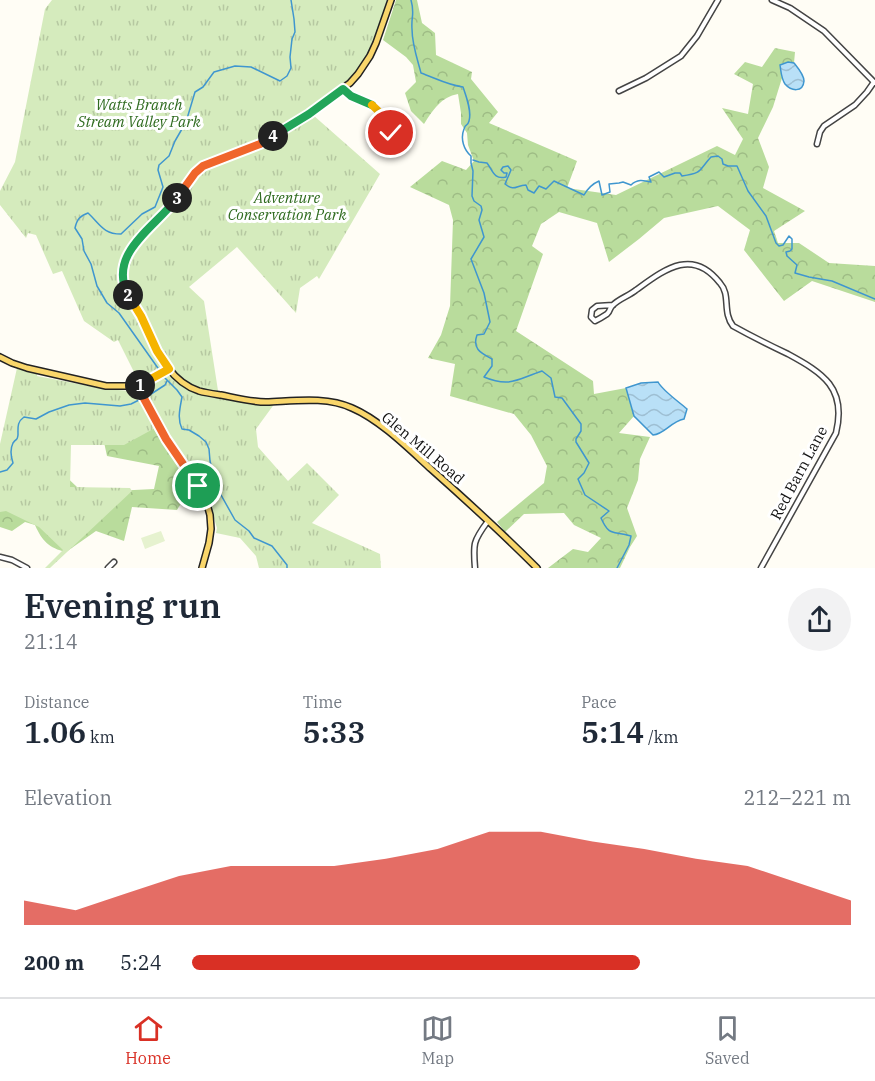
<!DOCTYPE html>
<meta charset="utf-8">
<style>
:root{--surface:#fff;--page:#f2f2f3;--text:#1f2937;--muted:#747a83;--line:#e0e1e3;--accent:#d93025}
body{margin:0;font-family:"IBM Plex Serif",serif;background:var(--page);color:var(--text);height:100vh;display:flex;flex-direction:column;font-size:22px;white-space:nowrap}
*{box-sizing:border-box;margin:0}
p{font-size:20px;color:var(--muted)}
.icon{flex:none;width:33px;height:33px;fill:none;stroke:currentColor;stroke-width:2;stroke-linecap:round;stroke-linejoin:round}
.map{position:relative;height:568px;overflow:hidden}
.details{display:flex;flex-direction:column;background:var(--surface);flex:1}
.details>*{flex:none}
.pin{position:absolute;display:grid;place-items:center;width:51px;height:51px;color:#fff;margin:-26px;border:3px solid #fff;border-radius:50%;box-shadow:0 2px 6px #0007}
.km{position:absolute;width:30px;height:30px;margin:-15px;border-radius:50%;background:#222;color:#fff;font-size:16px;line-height:30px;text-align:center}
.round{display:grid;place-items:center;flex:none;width:63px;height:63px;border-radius:32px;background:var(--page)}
.overview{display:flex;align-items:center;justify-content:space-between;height:102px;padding:0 24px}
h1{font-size:33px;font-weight:600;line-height:45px}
.metrics{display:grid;grid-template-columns:repeat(3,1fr);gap:9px;height:102px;padding:6px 24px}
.metrics div{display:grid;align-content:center}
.metrics b{font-size:30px;font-weight:600}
.metrics small{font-size:16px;font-weight:400}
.metrics p{font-size:16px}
.chart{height:168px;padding:12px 24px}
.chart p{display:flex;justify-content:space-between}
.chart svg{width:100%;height:108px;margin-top:6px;fill:var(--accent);opacity:.7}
ul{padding:0 24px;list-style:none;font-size:20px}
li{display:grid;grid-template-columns:96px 72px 1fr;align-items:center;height:45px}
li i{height:15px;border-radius:8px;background:var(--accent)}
.menu{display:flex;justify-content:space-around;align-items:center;height:84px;border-top:2px solid var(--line);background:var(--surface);font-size:16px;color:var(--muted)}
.menu a{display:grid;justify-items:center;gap:3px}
.menu .active{color:var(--accent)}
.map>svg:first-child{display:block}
</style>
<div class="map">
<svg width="875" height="568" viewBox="0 0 875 568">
<defs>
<pattern id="forest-crowns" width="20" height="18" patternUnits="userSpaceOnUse" patternTransform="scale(1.5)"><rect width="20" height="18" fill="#b9dc9c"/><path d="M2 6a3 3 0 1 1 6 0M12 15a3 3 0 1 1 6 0" fill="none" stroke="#9ebc85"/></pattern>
<pattern id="park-tufts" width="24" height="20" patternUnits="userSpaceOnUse" patternTransform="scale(1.5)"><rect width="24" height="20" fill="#d5ebbd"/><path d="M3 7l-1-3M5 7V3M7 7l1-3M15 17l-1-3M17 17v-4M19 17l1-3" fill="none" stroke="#b6c8a1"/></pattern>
<pattern id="water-waves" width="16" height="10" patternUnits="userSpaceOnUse" patternTransform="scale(1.5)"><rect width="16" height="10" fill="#b9e0f7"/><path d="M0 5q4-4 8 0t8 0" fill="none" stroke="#9ebfd3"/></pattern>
</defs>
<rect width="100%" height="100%" fill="#fffdf5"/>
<g fill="url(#forest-crowns)">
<path d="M396 0H417L422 23 435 33 436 55 472 72 471 79 498 112 489 123 577 161 567 188 616 195 717 146 735 155 743 139 722 108 748 114 753 84 734 74 745 62 762 67 775 48 795 52 794 63 788 62 780 65 782 78 773 107 758 138 769 167 763 188 805 211 774 231 778 243H799L829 263 875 266V302L812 281 784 301 744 250 750 230 718 206 664 218 639 239 609 262 597 223 559 212 541 224 532 246 543 254 516 331 593 381 594 394 626 388 634 416 619 433 650 437 640 459 638 480 627 508 637 536 630 547 620 568H548L573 549 588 552 601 538 574 525 564 513 524 514 505 532 497 522 544 483 547 466 531 435 514 414 450 396 455 364 428 358 441 335 450 306 453 220 449 205 410 187 442 161 466 170 474 161 468 145 467 133 461 124V113L458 94C441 97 433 110 424 124L411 111 405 93 416 82 413 65 406 57 383 40Z"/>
<path d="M148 420 191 487 177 510 132 507 124 541 96 531 66 552C49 548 42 541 35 525L25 522 12 531 0 527V452L57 468 77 487 114 491 154 489 159 466 107 456 102 433Z"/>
</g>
<g fill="url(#park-tufts)">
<polygon points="52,0 387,0 386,3 388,13 377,49 364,68 257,146 258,148 313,115 380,174 319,279 317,276 300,288 296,313 237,247 189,287 204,301 219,397 275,403 256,429 258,447 288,481 307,463 339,495 312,523 380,554 381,568 259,568 256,556 240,538 216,533 217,528 205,489 195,473 170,440 148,400 118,340 114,342 84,321 62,271 53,274 36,235 28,233 26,238 0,205 0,191 15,162 45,9"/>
<polygon points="17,368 37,374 37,376 105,389 131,391 138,397 155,428 124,445 71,445 70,487 130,488 132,491 50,568 45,568 63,550 39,527 6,511 0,512 0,444"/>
</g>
<polygon fill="#e6f2cf" points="161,531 165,541 145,549 141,538"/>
<g fill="url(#water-waves)" stroke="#3f96cf" stroke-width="1.5">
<path d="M788 62 794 63C798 68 804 75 804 81 803 93 791 91 785 84 781 78 781 71 780 65Z"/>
<path d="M658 382C663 391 678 401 687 409L684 419C670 422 665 434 653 435L634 416 626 388 641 383Z"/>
</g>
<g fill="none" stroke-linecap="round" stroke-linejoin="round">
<g stroke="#3f96cf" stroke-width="1.5">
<path d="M411 0C415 14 411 16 412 29 412 44 417 58 421 73 435 78 448 85 463 87 466 96 472 111 469 121 467 128 466 122 464 129 460 139 464 150 471 156V163L473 171 472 196 474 201 481 206 482 210 479 220 484 237 471 259 484 293 490 322 484 334 477 335C472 349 481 353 492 359V366L484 377C510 388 518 379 542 371L551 378 555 397 562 398 581 424V431L576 439V442L589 463 584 473 578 479 585 495 609 511 601 518C610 538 613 530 631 536L629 545 617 568"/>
<path d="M473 160 479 162 487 163C493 171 494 180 506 177L507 173H504L501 170 503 167 508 166 511 170 505 184C515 192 516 185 526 185L528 190 534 193 539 186 546 189 554 181 584 195C588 188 592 184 599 181L602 195 610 192 609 184 619 183 623 182 631 185C637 179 643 180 651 182L649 177 659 172 664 177 675 173H680L682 176C703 173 698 171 711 157L718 156 722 159 723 164 728 166H737L748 191 766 216 776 243 779 246 783 245 789 236 792 239V249L790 251 786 252 787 256 797 265 795 273 809 277 832 281 875 299"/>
<path d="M160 371 119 313 107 303 97 286 91 264 84 251 82 239 75 228C77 219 80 216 88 213 100 224 103 234 121 234L142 214 155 207 163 187 158 170 159 165 169 156 175 141 186 122 195 92 203 87 214 72 235 66 251 67 280 81 287 76 291 68 290 57 292 39 295 32 294 19 291 0"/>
<path d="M162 375 177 390 182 397C180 408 177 419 182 429L189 430 199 436 206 442 209 449 210 461 216 486 235 520 249 531 254 538 272 546 287 565V568"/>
<polyline points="148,396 165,385 167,381"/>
<path d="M0 472 7 470 13 463C11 457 10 449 13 443 17 437 17 442 18 435 18 427 17 422 24 417L36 419 49 412 69 405 85 403 120 406 131 404 141 399"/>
</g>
<defs>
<g id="minor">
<polyline points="772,0 790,8 824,31 875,83"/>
<path d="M343 89C353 99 358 97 368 103 381 110 386 121 391 133"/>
<polyline points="619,91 646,78 681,56 697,36 718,0"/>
<polyline points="817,144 820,132 824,126 855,105 867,92 874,82"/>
<path d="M613 305 597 306 592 310 591 317 595 321C599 319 604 316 607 314 611 310 609 309 612 306 618 299 629 296 636 290 664 270 692 247 720 283 731 295 722 312 733 326 751 336 769 345 788 354 823 373 847 388 836 433L761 568"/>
<polyline points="0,557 12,560 27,568"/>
<polyline points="108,568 114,562"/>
<path d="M475 568C473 544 473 541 488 521"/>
</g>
<g id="major">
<path d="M391 0 376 43 370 56 358 74 350 83 309 114 264 142 203 166C189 178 181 195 169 209 157 223 130 243 125 260 116 287 132 297 142 318 156 346 166 380 199 391 206 393 214 394 221 395 236 398 251 402 266 402 294 401 326 396 352 408 380 420 408 448 431 469 467 501 503 534 537 568"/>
<polyline points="0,357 12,363 27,368 106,386 139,386"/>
<polyline points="139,386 167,439 205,497 210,515 211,529 209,543 202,568"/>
<polyline points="139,386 169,369"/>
</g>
</defs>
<use href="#minor" stroke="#444" stroke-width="7"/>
<use href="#major" stroke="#222" stroke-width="8"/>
<use href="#minor" stroke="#fff" stroke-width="4"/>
<use href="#major" stroke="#f9d66b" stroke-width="5"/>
</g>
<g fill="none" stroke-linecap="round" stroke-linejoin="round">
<defs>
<polyline id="split-1" points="140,385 139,386 141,393 166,439 198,486"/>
<polyline id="split-2" points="128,295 141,316 157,351 169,369 140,385"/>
<path id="split-3" d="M128 295C107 253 155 228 177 198"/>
<polyline id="split-4" points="177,198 195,173 203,166 260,144 273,136"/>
<polyline id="split-5" points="273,136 309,114 343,89 351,96 372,105"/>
<path id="split-6" d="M372 105C382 113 386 122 391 133"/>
</defs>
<use href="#split-1" stroke="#fff" stroke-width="12"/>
<use href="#split-2" stroke="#fff" stroke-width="12"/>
<use href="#split-3" stroke="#fff" stroke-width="12"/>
<use href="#split-4" stroke="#fff" stroke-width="12"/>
<use href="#split-5" stroke="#fff" stroke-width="12"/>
<use href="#split-6" stroke="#fff" stroke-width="12"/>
<use href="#split-1" stroke="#f0652b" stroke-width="8"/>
<use href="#split-2" stroke="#f5b400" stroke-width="8"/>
<use href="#split-3" stroke="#22a559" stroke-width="8"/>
<use href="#split-4" stroke="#f0652b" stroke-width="8"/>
<use href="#split-5" stroke="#22a559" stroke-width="8"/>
<use href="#split-6" stroke="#f5b400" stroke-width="8"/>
</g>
<g text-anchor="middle" stroke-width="6" stroke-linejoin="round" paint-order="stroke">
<g font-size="15" font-style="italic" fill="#2f6b1f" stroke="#fff">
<text x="139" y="110">Watts Branch<tspan x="139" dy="17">Stream Valley Park</tspan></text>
<text x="287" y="203">Adventure<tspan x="287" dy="17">Conservation Park</tspan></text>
</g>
<g font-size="15" fill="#111" stroke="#fff">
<text transform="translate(423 448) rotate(40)" y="5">Glen Mill Road</text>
<text transform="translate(799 473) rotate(-62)" y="5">Red Barn Lane</text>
</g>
</g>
</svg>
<div class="pin" style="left:198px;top:486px;background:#1e9e55"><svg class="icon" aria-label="arrive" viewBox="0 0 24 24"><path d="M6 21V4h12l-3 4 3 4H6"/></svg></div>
<div class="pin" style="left:391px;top:133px;background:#d93025"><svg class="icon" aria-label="check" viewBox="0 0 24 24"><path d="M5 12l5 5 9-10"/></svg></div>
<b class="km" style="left:140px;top:385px">1</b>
<b class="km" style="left:128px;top:295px">2</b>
<b class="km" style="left:177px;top:198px">3</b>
<b class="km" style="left:273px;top:136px">4</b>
</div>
<section class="details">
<div class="overview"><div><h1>Evening run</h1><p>21:14</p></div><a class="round"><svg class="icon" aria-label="share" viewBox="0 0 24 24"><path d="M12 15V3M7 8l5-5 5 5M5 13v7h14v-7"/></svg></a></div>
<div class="metrics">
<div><p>Distance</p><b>1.06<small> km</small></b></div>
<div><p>Time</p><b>5:33</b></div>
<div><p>Pace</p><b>5:14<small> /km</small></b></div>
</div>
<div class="chart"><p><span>Elevation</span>212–221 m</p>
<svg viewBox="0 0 160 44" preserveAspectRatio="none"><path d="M0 44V34L10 38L20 31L30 24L40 20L50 20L60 20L70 17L80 13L90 6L100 6L110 10L120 13L130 17L140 20L150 27L160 34V44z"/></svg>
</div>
<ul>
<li><b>200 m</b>5:24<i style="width:68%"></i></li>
</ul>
</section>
<nav class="menu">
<a class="active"><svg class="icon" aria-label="home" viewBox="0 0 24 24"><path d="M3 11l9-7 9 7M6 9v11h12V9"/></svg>Home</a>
<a><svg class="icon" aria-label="map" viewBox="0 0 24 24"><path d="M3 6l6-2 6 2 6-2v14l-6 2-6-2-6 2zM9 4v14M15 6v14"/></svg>Map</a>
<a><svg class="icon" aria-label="saved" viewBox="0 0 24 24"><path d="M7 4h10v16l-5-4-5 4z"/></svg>Saved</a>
</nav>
